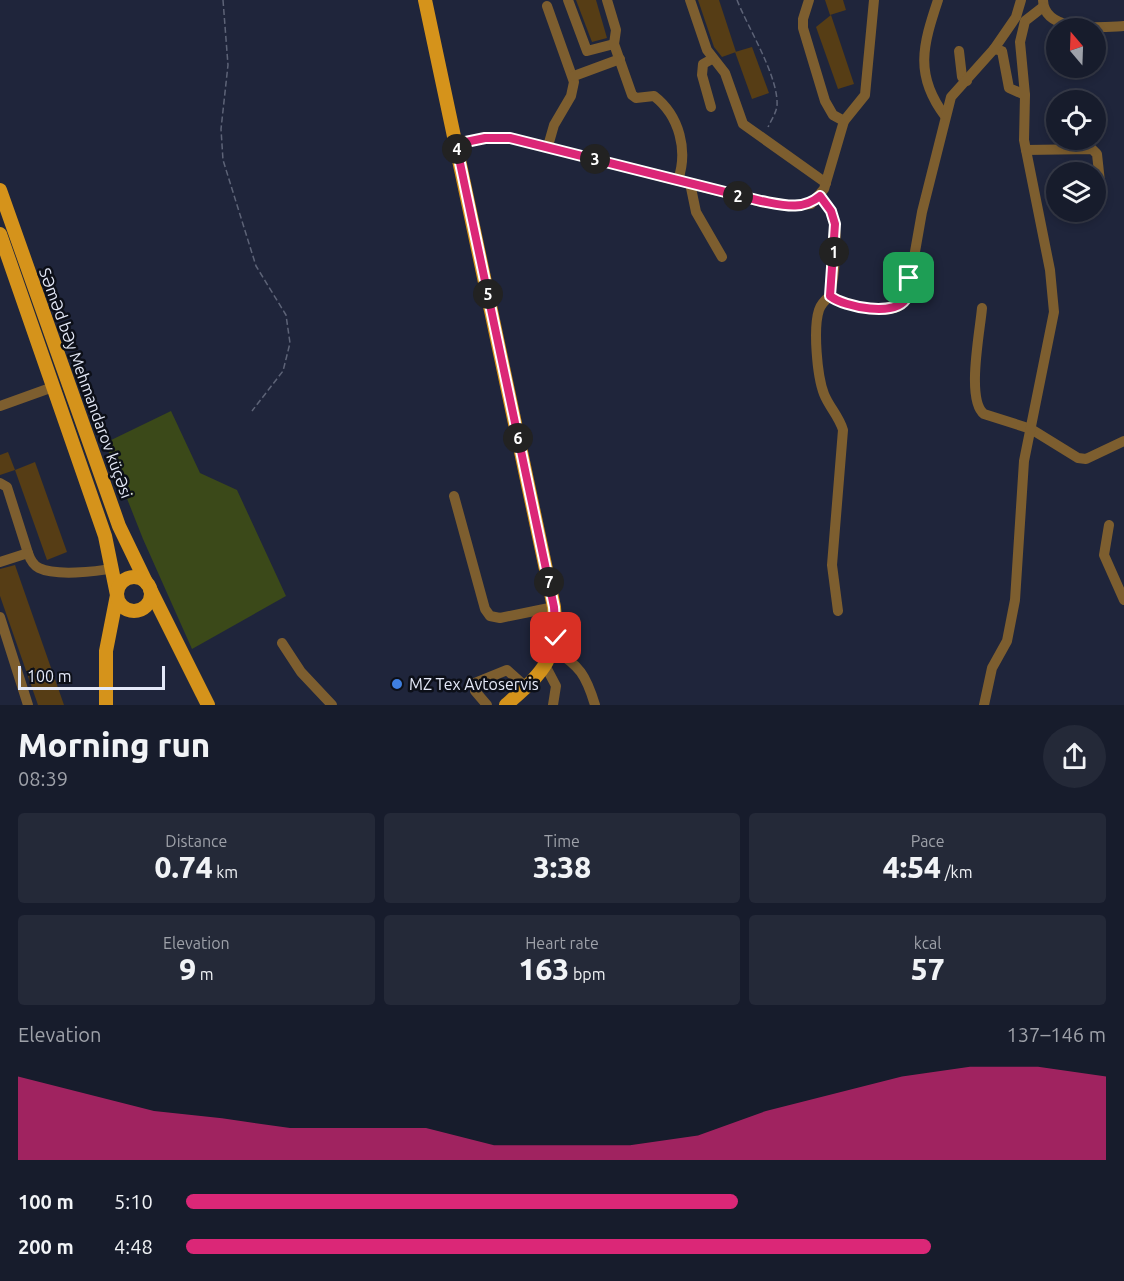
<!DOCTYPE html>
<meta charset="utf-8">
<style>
:root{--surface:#171c2c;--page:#242938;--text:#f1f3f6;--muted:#9ea1a9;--line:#363a48;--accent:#db2777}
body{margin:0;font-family:Ubuntu,sans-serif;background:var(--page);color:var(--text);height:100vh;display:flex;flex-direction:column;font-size:22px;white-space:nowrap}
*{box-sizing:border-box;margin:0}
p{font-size:20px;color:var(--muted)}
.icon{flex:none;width:33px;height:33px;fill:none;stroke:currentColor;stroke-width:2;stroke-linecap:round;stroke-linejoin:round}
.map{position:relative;height:705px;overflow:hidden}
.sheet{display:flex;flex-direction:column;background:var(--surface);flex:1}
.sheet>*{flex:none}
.needle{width:39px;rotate:341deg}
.buttons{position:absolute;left:1046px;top:18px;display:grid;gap:12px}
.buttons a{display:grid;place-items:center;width:60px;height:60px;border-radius:50%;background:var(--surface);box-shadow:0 3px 9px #0003,0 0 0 2px var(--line);font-size:30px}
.scale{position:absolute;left:18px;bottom:15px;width:147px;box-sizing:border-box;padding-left:6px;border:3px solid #e4e9f8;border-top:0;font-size:16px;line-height:21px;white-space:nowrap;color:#e4e9f8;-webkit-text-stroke:4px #0c0f18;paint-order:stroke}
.pin{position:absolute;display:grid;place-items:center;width:51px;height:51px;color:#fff;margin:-26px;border-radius:12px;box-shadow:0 3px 9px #0006}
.km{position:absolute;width:30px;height:30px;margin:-15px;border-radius:50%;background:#222;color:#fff;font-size:16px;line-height:30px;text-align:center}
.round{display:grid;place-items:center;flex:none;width:63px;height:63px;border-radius:32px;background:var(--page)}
.headline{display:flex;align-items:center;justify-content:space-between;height:102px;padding:0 18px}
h1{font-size:33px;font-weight:800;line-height:45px}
.stats{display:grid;grid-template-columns:repeat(3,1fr);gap:9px;height:102px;padding:6px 18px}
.stats div{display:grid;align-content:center;border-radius:6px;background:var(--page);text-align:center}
.stats b{font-size:30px;font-weight:800}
.stats small{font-size:16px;font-weight:400}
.stats p{font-size:16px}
.chart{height:168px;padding:12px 18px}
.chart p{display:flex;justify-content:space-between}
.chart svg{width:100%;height:108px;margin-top:6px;fill:var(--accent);opacity:.7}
ul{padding:0 18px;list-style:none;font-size:20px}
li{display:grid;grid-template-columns:96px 72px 1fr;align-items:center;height:45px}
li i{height:15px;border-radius:8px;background:var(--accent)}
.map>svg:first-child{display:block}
</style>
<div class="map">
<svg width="1124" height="705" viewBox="0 0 1124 705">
<rect width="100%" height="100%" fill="#1f253b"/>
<polygon fill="#3b4919" points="171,411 200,473 237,490 286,596 192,649 143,539 105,443"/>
<g fill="#563d15">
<polygon points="576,0 596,0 607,38 592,42"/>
<polygon points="698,0 719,0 736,52 722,57 714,47"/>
<polygon points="825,0 843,0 846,10 830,15"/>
<polygon points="831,15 854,84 838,89 816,27"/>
<polygon points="752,47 769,93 752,99 735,52"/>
<polygon points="8,452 15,470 0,475 0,455"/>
<polygon points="35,462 67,552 47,560 15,470"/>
<polygon points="15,565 64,705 38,705 0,596 0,569"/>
</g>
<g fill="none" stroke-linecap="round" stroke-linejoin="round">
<g stroke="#5d6377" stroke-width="1.5" stroke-dasharray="6 3" stroke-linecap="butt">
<polyline points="223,0 228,65 221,129 223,160 256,266 286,315 290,343 283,371 252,411"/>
<path d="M737 0C748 28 779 77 777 106 776 113 771 121 768 127"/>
</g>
<g stroke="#7d5e2f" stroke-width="10">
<polyline points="568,0 587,51 614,44"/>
<path d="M607 0 616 30 614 44 632 95 636 98 654 96C680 116 688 151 678 180"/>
<polyline points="690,0 707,50 725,73 743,124 826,183"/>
<polyline points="809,0 803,19 803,28 825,101 833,115 844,121"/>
<path d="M938 0C923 45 914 75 945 116"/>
<path d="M1043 0C1044 34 1102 27 1124 26"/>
<polyline points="547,6 574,82 571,96 554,125 548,146"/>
<polyline points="994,49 1002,51 1009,88 1025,95"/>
<polyline points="959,51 962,77 967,81"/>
<polyline points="574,76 620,59"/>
<polyline points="711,107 702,75 703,64 712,59"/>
<polyline points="456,145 485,138 510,138 761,202 793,206 811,204 824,189 844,121 865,95 874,0"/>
<polyline points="1026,150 1092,149 1097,154 1100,182"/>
<polyline points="690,183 696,212 722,257"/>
<path d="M820 196C826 203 832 211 834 220 838 239 834 277 830 296 842 305 882 314 897 307 901 305 904 300 907 297L922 212 951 97 994 49 1016 17 1021 0"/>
<path d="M830 296C825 300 821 304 819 310 813 328 817 376 824 394 829 407 839 416 843 430L832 565 838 611"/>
<path d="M982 308C980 332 966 400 984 414L1031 429 1078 458 1086 459 1124 441"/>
<polyline points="0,406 53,387"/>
<polyline points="0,483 7,487 28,553"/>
<polyline points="454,496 485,609 490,616 500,618 554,607"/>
<polyline points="1109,525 1104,555 1124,600"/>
<path d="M0 562 28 553C30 559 33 565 39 568 55 576 96 572 113 568"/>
<polyline points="0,617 28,705"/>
<polyline points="282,643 301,672 332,705"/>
<path d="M553 649C580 666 586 675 595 705"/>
<polyline points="545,665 556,686 553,705"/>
<polyline points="487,705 475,691 475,683 507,670 526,687"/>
<polyline points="984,705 992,668 1007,641 1015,600 1024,461 1054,312 1050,270 1024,140 1025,95 1020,42 1025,21 1043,7"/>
</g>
<g stroke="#d5931b" stroke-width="14">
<path d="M425 0 554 607C559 660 543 672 506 705"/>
<polyline points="0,190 119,526 147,584"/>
<polyline points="0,234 105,536 117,595 106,651 106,705"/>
<circle cx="134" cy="594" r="17"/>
<polyline points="150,589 208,705"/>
</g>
</g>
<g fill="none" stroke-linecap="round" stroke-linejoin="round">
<defs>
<path id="route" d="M556 638 554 607 456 144 485 138H510L761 201C783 205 802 211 820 196L831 211 835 224 830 296C844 307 897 318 907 297 909 292 909 283 909 278"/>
</defs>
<use href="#route" stroke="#fff" stroke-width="12"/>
<use href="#route" stroke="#db2777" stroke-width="8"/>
</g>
<circle fill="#3f7fe0" stroke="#0c0f18" stroke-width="2" cx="397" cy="684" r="6"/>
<g text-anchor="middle" stroke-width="5" stroke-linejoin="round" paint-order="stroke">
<g font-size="16" fill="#e4e9f8" stroke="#0c0f18">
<text transform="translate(86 383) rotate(70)" y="6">Səməd bəy Mehmandarov küçəsi</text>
</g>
<g font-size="16" fill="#e4e9f8" stroke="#0c0f18" text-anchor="start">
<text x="409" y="690">MZ Tex Avtoservis</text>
</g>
</g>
</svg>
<div class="buttons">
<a><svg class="needle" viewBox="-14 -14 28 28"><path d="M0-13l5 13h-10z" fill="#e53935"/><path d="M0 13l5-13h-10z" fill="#9ea1a9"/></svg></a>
<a><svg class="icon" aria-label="locate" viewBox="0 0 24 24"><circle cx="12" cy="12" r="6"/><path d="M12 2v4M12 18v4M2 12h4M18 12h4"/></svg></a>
<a><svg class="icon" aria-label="layers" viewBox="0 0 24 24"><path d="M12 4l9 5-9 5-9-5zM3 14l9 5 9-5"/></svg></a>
</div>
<div class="scale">100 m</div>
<div class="pin" style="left:909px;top:278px;background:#1e9e55"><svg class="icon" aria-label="arrive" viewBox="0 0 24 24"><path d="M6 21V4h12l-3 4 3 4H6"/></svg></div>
<div class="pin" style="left:556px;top:638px;background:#d93025"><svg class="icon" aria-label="check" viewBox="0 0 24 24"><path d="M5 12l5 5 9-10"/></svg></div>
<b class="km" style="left:834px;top:252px">1</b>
<b class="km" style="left:738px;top:196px">2</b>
<b class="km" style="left:595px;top:159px">3</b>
<b class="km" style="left:457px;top:149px">4</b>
<b class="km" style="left:488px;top:294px">5</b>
<b class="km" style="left:518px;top:438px">6</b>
<b class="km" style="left:549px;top:582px">7</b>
</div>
<section class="sheet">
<div class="headline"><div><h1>Morning run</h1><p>08:39</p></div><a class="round"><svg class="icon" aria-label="share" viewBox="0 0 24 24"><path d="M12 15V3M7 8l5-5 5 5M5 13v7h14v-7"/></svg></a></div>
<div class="stats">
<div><p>Distance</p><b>0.74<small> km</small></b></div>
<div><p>Time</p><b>3:38</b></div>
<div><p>Pace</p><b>4:54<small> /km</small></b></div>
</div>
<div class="stats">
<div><p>Elevation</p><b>9<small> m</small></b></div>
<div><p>Heart rate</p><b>163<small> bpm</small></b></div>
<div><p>kcal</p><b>57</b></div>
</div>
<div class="chart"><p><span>Elevation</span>137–146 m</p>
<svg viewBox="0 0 160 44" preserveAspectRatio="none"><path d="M0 44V10L10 17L20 24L30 27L40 31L50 31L60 31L70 38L80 38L90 38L100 34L110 24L120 17L130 10L140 6L150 6L160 10V44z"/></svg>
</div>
<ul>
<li><b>100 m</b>5:10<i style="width:60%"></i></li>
<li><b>200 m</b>4:48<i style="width:81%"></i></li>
</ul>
</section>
